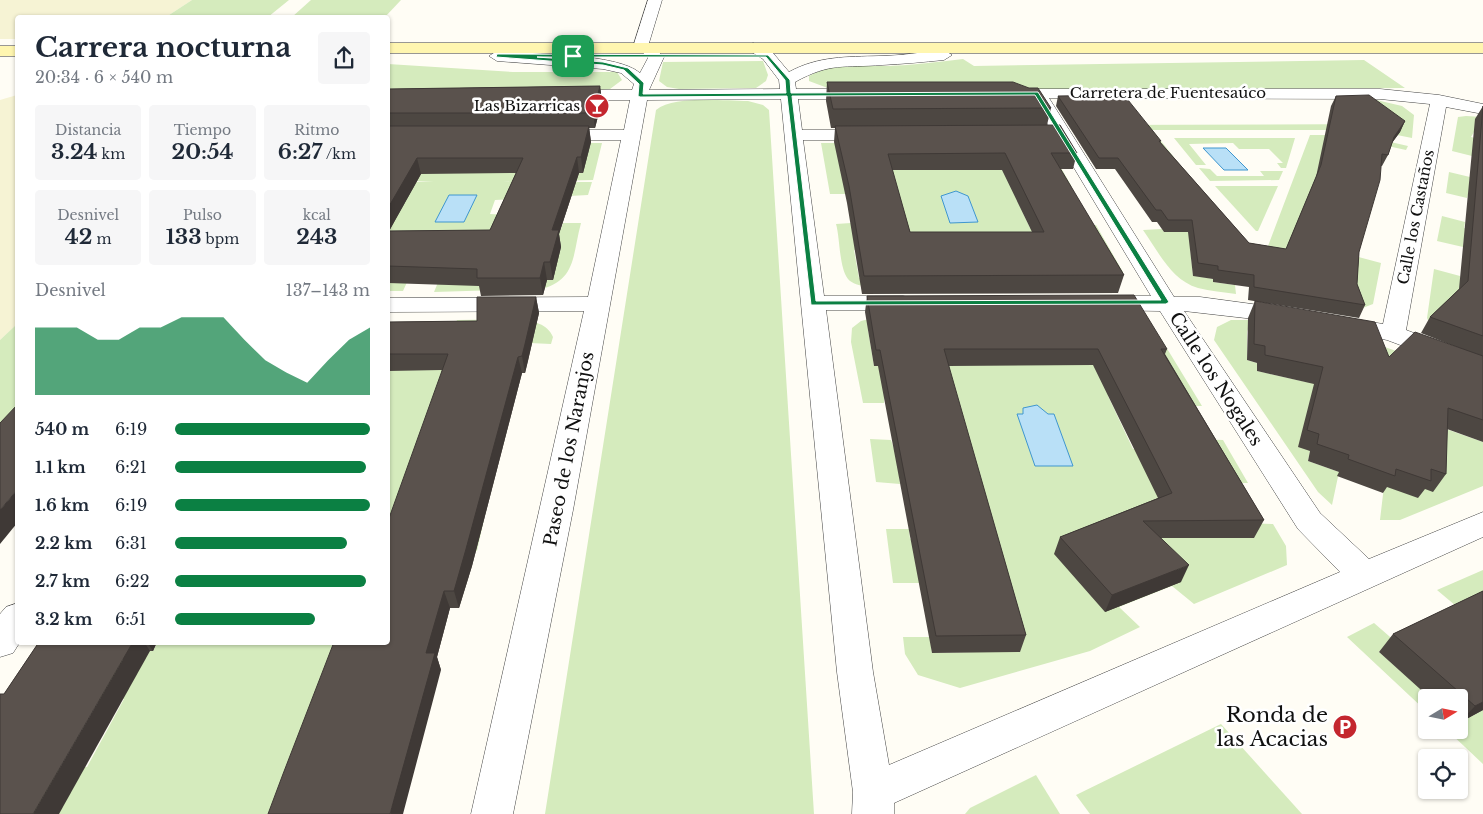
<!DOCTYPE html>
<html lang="es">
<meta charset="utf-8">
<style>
:root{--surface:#fff;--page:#f6f6f7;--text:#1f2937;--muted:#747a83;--accent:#0b8043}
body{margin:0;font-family:"Libre Baskerville",serif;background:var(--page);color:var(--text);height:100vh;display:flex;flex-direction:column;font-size:19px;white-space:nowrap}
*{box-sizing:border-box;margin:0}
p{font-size:16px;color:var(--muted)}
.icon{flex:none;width:28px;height:28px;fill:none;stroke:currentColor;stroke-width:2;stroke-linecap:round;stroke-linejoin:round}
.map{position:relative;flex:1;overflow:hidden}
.details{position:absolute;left:15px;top:15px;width:375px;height:630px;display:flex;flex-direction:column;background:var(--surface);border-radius:5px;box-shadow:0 1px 4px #0004}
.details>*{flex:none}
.needle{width:32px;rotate:80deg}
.controls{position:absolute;left:1418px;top:689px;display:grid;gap:10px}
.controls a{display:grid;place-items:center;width:50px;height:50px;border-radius:5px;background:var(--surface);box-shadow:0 1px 4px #0004;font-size:25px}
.pin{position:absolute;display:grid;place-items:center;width:42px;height:42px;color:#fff;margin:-21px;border-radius:10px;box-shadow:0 2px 8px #0006}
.round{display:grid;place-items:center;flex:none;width:52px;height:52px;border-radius:5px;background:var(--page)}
.headline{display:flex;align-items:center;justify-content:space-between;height:85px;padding:0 20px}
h1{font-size:28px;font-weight:800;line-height:38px}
.metrics{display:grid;grid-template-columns:repeat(3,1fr);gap:8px;height:85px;padding:5px 20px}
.metrics div{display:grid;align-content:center;border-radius:5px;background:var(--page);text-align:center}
.metrics b{font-size:21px;font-weight:800}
.metrics small{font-size:14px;font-weight:400}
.metrics p{font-size:14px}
.chart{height:140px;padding:10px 20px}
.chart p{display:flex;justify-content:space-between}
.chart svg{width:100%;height:90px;margin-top:5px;fill:var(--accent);opacity:.7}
ul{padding:0 20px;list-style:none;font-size:16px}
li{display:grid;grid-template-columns:80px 60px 1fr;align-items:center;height:38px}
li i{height:12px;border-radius:6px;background:var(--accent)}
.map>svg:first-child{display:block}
</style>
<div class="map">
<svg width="1483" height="814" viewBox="0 0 1483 814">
<rect width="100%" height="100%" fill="#fffdf5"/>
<g fill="#f6f3d4">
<polygon points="0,0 192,0 166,17 18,18 17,39 0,39"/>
<polygon points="17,95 17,324 0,340 0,100"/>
</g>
<g fill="#d5ebbd">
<polygon points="192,0 289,0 268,17 166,17"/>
<polygon points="311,0 401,0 385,17 292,17"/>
<path d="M963 59 974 66 1364 60 1405 88 833 90 809 81V76C832 61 862 67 889 66 913 65 938 62 963 59Z"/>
<polygon points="763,61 768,75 766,81 756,88 679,89 667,87 659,81 663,62"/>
<polygon points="388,64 513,72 617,72 622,80 610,89 598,90 388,90"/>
<polygon points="1372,99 1402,106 1414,115 1412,138 1372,130 1078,130 1097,125 1388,124"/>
<path d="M748 101 763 105 769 110 814 814H545L656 110C675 95 723 101 748 101Z"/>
<polygon points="1466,116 1483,117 1471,137 1483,140 1472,156 1452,151 1458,117"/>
<path d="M1079 132H1154L1241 242 1268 246 1310 135H1360L1408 146 1406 150 1383 145 1320 167 1291 239 1381 263 1373 304 1360 309 1190 248 1193 275 1213 279V282L1235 285 1236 294C1224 292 1210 291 1198 288 1171 280 1158 251 1143 230L1162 229 1164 232H1220Z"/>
<polygon points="1174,138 1295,138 1286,168 1281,168 1277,163 1283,163 1269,149 1239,149 1233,143 1189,144 1206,165 1196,165"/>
<path d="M576 143H602L593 180 503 182H592L588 195 495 200 490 214 508 215 561 229 563 223H581C572 256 577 281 538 290L561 248 499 290 434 292 439 280H408L403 291H388V183L434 181H388V173Z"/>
<path d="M821 143H1047L1072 187H1011L1030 228H1079L1078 225H1096L1123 272 1121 281 914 250H854L859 278H875L866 287C860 285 852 284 848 279 839 268 840 237 836 224L851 223 852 228 846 194H830Z"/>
<polygon points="1199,168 1210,169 1217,176 1264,176 1260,171 1283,171 1279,180 1210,181"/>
<polygon points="1449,172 1470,177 1469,182 1483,185 1469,191 1467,198 1446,193"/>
<polygon points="1215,186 1278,186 1258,231 1256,231"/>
<polygon points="1442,216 1465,222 1464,228 1483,233 1464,239 1463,247 1437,241"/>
<polygon points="1434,269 1460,276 1460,283 1483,289 1431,326 1427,318"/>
<polygon points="873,318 868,330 874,366 1149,329 1160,337 1202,406 1178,406 1108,396 1133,449 1202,449 1198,439 1223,440 1248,483 1224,483 1177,538 1254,538 1246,523 1273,524 1286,546 1287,565 1194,604 1172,586 1119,607 1140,627 1090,651 960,688 918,675 905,654 903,637 930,637 932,653 1020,651 919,583 893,583 886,529 909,529 910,539 988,538 899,474 900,484 876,482 870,439 891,440 894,449 963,449 949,396 884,396 884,403 863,403 851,342 852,328 861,321"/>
<path d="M520 319C534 322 547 323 553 337L551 344 462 340 484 519 477 551 388 553V371L450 336 457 320Z"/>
<polygon points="1231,320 1251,320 1247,332 1247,360 1257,363 1257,371 1306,382 1379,345 1428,362 1446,429 1483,442 1483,486 1400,520 1380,520 1384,486 1310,451 1308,461 1339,472 1332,505 1318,492 1214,340 1217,327"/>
<polygon points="17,324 17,434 0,455 0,340"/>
<polygon points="1483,570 1483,608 1462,611 1437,590"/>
<polygon points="1374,623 1397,643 1379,652 1430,697 1426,698 1426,711 1347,637"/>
<polygon points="157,643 349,643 285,814 26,814 53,768 87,767 124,699 94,699 122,651 153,651"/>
<polygon points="1483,710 1483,764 1447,730 1459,730 1459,723"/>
<polygon points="1221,724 1302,814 1090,814 1076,795"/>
<polygon points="1036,775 1060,814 965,814 970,808"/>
</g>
<g fill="#b9e0f7" stroke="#3f96cf">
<polygon points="1203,148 1226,148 1248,170 1224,170"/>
<polygon points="956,191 968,196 978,222 950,223 941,196"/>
<polygon points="449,195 477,195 464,222 435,222"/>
<polygon points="1037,405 1048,414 1054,414 1073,466 1035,466 1017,414 1023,414 1023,408"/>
</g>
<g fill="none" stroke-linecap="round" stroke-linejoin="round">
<defs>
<g id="minor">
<path d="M648 0H662L649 43 664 57 649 90 780 89 779 80 763 59 745 48 753 43 773 53 789 72C818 56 847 57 879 56 900 56 922 52 944 50L952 55 944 60C923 62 903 64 882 65 844 68 831 62 795 82L796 89H863L869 90 871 94 869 98 863 99H798L802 130H870L876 131 879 135 876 139 870 140H803L824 296H903L911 298 915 303 911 308 903 310H826L873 672 889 765 1340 572 1298 529 1160 311 1101 310 1093 308 1089 303 1093 298 1101 296H1151L1032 98 1000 97 998 93 1000 89H1380L1439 95 1483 104V114L1446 107 1406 330 1483 359V376L1387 340 1333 329 1330 324 1333 319 1342 317 1383 324 1430 104 1380 99 1049 98 1174 297H1200L1289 309 1298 311 1301 316 1298 321 1289 323 1184 311 1320 513 1369 559 1483 512V537L894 803V814H852L853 792 837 672 781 99 647 100 573 510 513 814H471L584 311 388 312V298L588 297 621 140H554L548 139 545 135 548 131 554 130H624L630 100H563L557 99 555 95 557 91 563 90H632L634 84 621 73 603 69 497 61 489 56 497 51C530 54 617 53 640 73L648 58 634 44Z"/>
<polygon points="18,603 18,642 20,642 13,653 0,657 0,614 6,607"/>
</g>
<g id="secondary">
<rect x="388" y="43" width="1095" height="10"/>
<rect x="0" y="46" width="18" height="10"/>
</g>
</defs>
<use href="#minor" stroke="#444" stroke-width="1"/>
<use href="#secondary" stroke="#333" stroke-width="1"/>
<use href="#minor" fill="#fff" fill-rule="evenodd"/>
<use href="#secondary" fill="#fff6b0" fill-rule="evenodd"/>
</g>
<g fill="#4d4742" fill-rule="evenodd">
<path d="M827 82 1051 108 1047 125 1077 153 1073 169H1060L1124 275 1118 293 862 294 847 203 834 142 835 128H831L826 101ZM892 170H1002L1032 232H910Z"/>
<path d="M600 86 602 101 595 128H589L591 142 583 173H579L559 234 561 247 553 280H547L543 295 481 296 479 286 388 283V89ZM516 173 490 230 389 231 421 174Z"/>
<polygon points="1058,96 1161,141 1160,142 1249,243 1286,249 1316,177 1331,106 1336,96 1405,121 1400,132 1392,143 1388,155 1382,166 1381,166 1359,252 1357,284 1365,305 1359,318 1248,300 1249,287 1213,282 1213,279 1193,276 1188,232 1164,232 1157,222 1152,222 1115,169 1096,169 1056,106"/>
<polygon points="1483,106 1483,442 1447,429 1446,474 1433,492 1425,489 1418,498 1387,487 1383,493 1337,476 1339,472 1308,461 1310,451 1298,447 1314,384 1257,371 1257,363 1247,360 1248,318 1255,301 1389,357 1459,348 1421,333 1430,317 1459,289 1475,119"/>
<polygon points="867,296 1167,349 1165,354 1264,520 1254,538 1161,538 1181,582 1105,612 1054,554 1060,537 1158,498 1093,365 948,366 1026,635 1020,652 932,653 878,366 874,366 865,312"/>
<polygon points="536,297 539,313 528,361 525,373 522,373 472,566 459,608 450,608 437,657 441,670 388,642 442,370 388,371 388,322 477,321"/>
<polygon points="1483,591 1483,710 1459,723 1459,698 1430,698 1379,652 1393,634"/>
<polygon points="39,642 157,642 153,651 150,651 4,694"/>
</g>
<g fill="#3f3936">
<polygon points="600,86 602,101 595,128 593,113"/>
<polygon points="1405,121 1400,132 1388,148 1394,137"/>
<polygon points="589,126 591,142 583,173 581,157"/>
<polygon points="577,157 579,173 559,234 561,247 553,280 550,262 552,230"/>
<polygon points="417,158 421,174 388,233 388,208"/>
<polygon points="544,262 547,280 543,295 540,278"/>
<polygon points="536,297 539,313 525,373 522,356"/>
<polygon points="518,357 522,373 472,566 459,608 454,591"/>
<polygon points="18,489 18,522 0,544 0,510"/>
<polygon points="1189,565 1181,582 1105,612 1112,595"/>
<polygon points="444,591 450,608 437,657 441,670 403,814 390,814 426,653"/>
<polygon points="133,642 144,642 150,651 59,814 33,814"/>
<polygon points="147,642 157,642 153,651"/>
<polygon points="1483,702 1483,710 1459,723 1475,706"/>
</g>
<g fill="#5a524d" stroke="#3f3936" fill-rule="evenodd">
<polygon points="827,82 1013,82 1029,88 1038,88 1051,108 833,109"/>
<polygon points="600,86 593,113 388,113 388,89"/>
<polygon points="1124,95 1161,141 1159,141 1249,243 1286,249 1321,165 1336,96 1369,95 1405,121 1394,137 1388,155 1382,154 1380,180 1359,252 1357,284 1365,305 1254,287 1254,275 1218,270 1218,266 1198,263 1192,220 1168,220 1161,210 1156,210 1118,158 1099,158 1058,96"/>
<polygon points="1483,106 1483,336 1430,317 1468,281"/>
<path d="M1060 125 1077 153H1051L1124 275 864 276 849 186 835 126ZM1005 153 1044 232H910L888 154Z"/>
<polygon points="388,126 589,126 581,157 577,157 552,230 559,230 550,262 544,262 540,278 477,278 477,269 388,266 388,231 490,230 523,158 417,158 388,208"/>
<polygon points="1134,295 1167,349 1161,349 1264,520 1143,521 1189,565 1112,595 1060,537 1172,493 1098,349 944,349 1026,635 936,636 880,350 876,350 867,296"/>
<polygon points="477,297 536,297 525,344 522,356 518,357 466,549 454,591 444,591 426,653 435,653 390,814 268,814 283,774 334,642 388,642 388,521 448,354 388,354 388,322 477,321"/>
<polygon points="1255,301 1375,322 1389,357 1415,332 1483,356 1483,420 1448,408 1446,474 1431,469 1431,481 1396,469 1395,476 1348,459 1349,455 1317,444 1319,434 1307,430 1323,367 1265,355 1265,346 1254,344"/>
<polygon points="18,404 18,489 0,510 0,423"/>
<polygon points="1483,591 1483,702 1475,706 1393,634"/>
<polygon points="39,642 133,642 33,814 0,814 0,694 4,694"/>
</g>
<path fill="#0b8043" stroke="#fff" fill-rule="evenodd" d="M497 54 768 55 790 80 791 93 1038 92 1169 302 1166 304 811 305 787 96 640 97 638 96 639 84 624 70 603 65 496 57ZM537 57H766L785 80 786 93 643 94 644 83 628 68 603 62ZM1035 95 1161 300 816 301 792 96Z"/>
<defs>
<symbol id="bar-disc" viewBox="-11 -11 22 22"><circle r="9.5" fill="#c4262e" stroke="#fff"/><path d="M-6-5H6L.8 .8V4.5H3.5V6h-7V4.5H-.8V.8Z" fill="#fff"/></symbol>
<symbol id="parking-disc" viewBox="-11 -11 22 22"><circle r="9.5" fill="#c4262e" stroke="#fff"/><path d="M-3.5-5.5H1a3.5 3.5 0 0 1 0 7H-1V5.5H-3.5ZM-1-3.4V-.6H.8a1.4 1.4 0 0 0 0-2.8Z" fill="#fff"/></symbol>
</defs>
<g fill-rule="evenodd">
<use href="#bar-disc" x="583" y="92" width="28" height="28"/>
<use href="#parking-disc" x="1331" y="713" width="28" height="28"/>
</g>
<g text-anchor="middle" stroke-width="5" stroke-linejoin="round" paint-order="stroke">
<g font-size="15" fill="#111" stroke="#fff">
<text x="1168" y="98">Carretera de Fuentesaúco</text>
<text transform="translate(1416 217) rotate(-79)" y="5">Calle los Castaños</text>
</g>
<g font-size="15" fill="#111" stroke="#fff" text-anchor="end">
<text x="580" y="111">Las Bizarricas</text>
</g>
<g font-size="18" fill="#111" stroke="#fff">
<text transform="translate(1216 379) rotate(57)" y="6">Calle los Nogales</text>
<text transform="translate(569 449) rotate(-79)" y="6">Paseo de los Naranjos</text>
</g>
<g font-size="21" fill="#111" stroke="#fff" text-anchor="end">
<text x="1328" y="722">Ronda de<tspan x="1328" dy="24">las Acacias</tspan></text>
</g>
</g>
</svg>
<div class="controls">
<a><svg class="needle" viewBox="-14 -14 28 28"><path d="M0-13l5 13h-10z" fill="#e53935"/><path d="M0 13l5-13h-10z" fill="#747a83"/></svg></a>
<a><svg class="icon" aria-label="locate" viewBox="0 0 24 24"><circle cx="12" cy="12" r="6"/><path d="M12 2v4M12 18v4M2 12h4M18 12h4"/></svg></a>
</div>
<div class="pin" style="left:573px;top:56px;background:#1e9e55"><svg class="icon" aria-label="arrive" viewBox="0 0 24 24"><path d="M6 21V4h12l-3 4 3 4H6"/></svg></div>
<section class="details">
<div class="headline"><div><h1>Carrera nocturna</h1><p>20:34 · 6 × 540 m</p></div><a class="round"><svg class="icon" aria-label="share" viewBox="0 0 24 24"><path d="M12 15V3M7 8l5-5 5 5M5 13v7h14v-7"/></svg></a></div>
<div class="metrics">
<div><p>Distancia</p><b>3.24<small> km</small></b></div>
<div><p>Tiempo</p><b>20:54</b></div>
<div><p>Ritmo</p><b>6:27<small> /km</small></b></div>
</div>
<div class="metrics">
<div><p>Desnivel</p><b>42<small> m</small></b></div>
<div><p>Pulso</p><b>133<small> bpm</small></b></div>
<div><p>kcal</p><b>243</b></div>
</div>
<div class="chart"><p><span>Desnivel</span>137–143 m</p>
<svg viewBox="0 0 160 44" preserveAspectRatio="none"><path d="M0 44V11L10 11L20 11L30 17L40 17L50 11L60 11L70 6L80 6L90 6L100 17L110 27L120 33L130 38L140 27L150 17L160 11V44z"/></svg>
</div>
<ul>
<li><b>540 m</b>6:19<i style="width:100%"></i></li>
<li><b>1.1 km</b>6:21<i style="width:98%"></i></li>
<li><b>1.6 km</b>6:19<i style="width:100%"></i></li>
<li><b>2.2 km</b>6:31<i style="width:88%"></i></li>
<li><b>2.7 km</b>6:22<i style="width:98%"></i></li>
<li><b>3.2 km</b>6:51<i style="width:72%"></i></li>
</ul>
</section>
</div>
